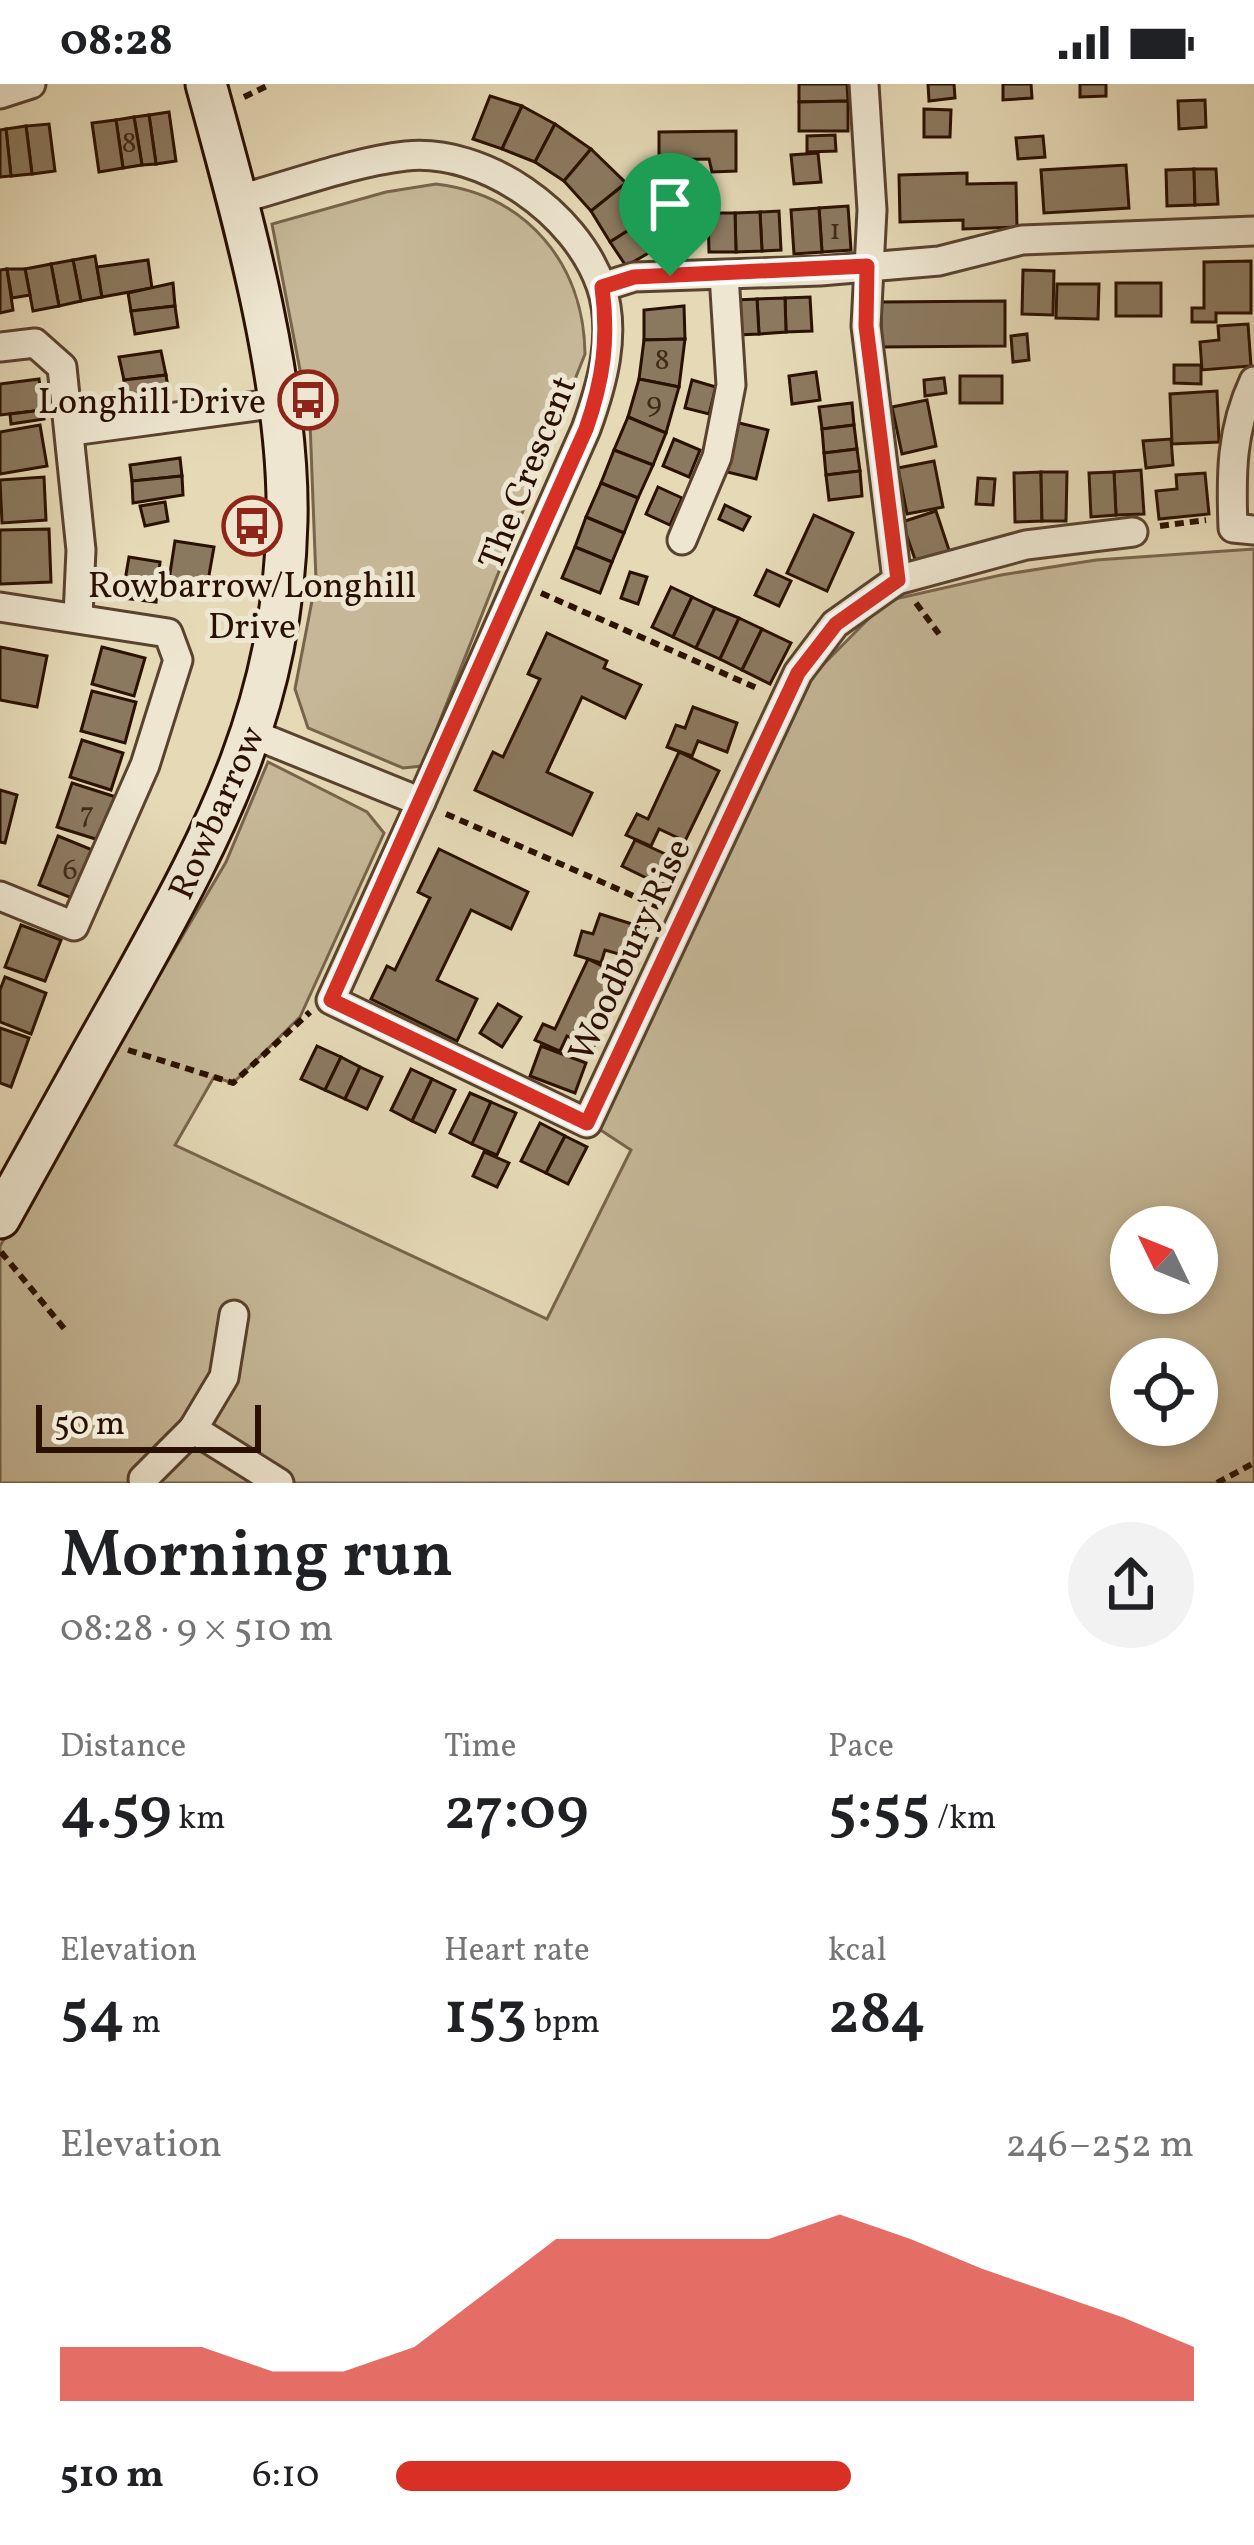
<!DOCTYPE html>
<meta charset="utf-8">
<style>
:root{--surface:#fff;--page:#f2f2f2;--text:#202124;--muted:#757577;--accent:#d93025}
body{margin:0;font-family:Vollkorn,serif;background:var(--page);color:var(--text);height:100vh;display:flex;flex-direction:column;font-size:45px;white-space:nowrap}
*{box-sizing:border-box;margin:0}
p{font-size:39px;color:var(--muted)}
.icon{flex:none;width:66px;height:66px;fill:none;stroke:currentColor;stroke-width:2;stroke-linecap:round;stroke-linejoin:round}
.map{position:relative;height:1399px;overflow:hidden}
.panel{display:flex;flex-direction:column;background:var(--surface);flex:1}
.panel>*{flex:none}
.needle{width:78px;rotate:313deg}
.fabs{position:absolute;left:1110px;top:1122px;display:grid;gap:24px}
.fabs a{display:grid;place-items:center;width:108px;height:108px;border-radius:50%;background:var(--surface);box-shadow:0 6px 18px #0003;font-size:60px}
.scale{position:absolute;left:36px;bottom:30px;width:225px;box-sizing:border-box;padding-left:12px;border:6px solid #2a1000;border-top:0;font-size:33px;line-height:42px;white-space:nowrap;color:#2a1000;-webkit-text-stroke:9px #eee6d0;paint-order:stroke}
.pin{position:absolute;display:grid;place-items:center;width:102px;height:102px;color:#fff;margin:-123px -51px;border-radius:50% 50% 50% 0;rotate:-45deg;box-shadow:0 0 12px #0007}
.pin .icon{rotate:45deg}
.round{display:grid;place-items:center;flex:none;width:126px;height:126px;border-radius:63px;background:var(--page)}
.summary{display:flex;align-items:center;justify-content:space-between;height:204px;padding:0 60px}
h1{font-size:66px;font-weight:600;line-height:90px}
.metrics{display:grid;grid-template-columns:repeat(3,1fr);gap:18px;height:204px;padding:12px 60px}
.metrics div{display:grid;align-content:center}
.metrics b{font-size:60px;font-weight:600}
.metrics small{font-size:33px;font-weight:400}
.metrics p{font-size:33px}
.chart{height:336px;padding:24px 60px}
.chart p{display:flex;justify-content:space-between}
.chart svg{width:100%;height:216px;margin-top:12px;fill:var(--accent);opacity:.7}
ul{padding:0 60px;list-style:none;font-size:39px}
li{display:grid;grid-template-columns:192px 144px 1fr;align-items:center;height:90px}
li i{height:30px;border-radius:15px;background:var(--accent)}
.status{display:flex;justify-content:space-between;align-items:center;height:84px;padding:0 60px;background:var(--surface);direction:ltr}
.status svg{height:33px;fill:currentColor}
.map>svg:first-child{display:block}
</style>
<div class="status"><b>08:28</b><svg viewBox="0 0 49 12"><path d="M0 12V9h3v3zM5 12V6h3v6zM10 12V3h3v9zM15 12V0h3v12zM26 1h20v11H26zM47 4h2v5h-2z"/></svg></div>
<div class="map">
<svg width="1254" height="1399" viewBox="0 0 1254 1399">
<rect width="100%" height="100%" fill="#e5d9b6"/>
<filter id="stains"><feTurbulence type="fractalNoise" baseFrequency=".00167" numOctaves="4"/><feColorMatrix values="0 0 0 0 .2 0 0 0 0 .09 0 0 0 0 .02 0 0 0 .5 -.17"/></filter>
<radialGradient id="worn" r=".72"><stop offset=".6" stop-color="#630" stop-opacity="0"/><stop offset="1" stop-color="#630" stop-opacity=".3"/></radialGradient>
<g fill="#c5b797" stroke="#78644c" stroke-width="3" fill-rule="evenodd">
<path d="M436 100C527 111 584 180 585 270L422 682 403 684 308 644 295 605 316 496 310 338 272 140 386 108Z"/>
<path d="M1254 465V1399H0V1162L226 778 268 678 367 728 384 749 300 933 233 999 214 993 175 1061 547 1235 631 1066 599 1045 814 590 886 517 1001 491 1096 476ZM1131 1143H1197V1209H1131ZM1131 1275H1197V1341H1131Z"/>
</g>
<g fill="#8b795f" stroke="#2a1000" stroke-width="3">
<polygon points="799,0 847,0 848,17 799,18"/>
<polygon points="928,0 954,0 955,14 929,17"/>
<polygon points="1003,0 1031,0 1032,14 1003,16"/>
<polygon points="1080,0 1106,0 1106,12 1080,13"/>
<polygon points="490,12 522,22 502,65 473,55"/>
<polygon points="1205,16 1206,43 1179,45 1178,17"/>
<polygon points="848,17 848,47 799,47 799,18"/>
<polygon points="522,22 555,40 535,78 502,65"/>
<polygon points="924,25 951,26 950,53 924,53"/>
<polygon points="169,28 176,77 156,80 149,31"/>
<polygon points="149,31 156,80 142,81 134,33"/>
<polygon points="134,33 142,81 123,84 116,36"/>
<polygon points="116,36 123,84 99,88 92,39"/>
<polygon points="49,40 55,87 32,90 26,42"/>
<polygon points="555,40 591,65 564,97 535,78"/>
<polygon points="26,42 32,90 11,92 6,45"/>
<polygon points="6,45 11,92 0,93 0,46"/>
<polygon points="736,47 736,87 712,88 709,75 659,76 659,48"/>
<polygon points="835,51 836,67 807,68 807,52"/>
<polygon points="1043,52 1045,73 1018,75 1016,54"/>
<polygon points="591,65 626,99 591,127 564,97"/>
<polygon points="818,69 821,98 794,100 791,71"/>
<polygon points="1126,81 1129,124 1044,129 1041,86"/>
<polygon points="1194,85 1195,121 1167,122 1166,86"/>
<polygon points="1194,85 1216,85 1218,120 1195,121"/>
<polygon points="967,89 967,100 1016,99 1017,143 963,145 963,136 900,138 899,91"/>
<polygon points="626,99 651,132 610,158 591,127"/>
<polygon points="848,122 851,166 822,168 819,124"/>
<polygon points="819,124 822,168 794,170 791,126"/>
<polygon points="779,127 781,166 762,167 760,128"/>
<polygon points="760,128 762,167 736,168 735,129"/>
<polygon points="708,129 735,129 736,168 709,168"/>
<polygon points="651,132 666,159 626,182 610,158"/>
<polygon points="95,172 102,213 81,217 73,176"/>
<polygon points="73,176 81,217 59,222 51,180"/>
<polygon points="148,176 152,204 102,213 97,183"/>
<polygon points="1251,177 1251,229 1216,229 1216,238 1192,238 1192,224 1204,224 1204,178"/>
<polygon points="51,180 59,222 33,227 25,185"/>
<polygon points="7,185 13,226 0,229 0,186"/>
<polygon points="7,185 25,185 30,211 12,214"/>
<polygon points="1023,186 1054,187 1053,231 1022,230"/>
<polygon points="173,199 175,222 131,227 128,209"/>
<rect x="1116" y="199" width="45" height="33"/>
<polygon points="1057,200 1099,200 1098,235 1056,234"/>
<polygon points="810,213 812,247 786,248 785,214"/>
<polygon points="785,214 786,248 759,250 757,215"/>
<polygon points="757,215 759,250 737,251 735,216"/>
<polygon points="1005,217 1005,262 881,263 881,218"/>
<polygon points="175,222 178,243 135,250 131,227"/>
<polygon points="684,222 685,255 644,256 644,226"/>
<polygon points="1248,240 1251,282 1202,286 1200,258 1219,256 1218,242"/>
<polygon points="1027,250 1029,276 1013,278 1011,252"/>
<polygon points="685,255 679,303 639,295 644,256"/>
<polygon points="161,267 166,291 124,296 119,273"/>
<polygon points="1174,281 1201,281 1201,300 1174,299"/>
<polygon points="816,288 820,316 792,320 789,292"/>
<polygon points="166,291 170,316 126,324 124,296"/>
<rect x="960" y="292" width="42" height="27"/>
<polygon points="944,294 946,309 925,312 924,296"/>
<polygon points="39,295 43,326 0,331 0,300"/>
<polygon points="639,295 679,303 666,349 628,333"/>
<polygon points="692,296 716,303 709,330 685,324"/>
<polygon points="1217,307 1219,358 1172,360 1170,310"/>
<polygon points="927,316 936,362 902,370 892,323"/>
<polygon points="852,319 854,341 822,345 819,323"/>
<polygon points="43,326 44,335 11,340 10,330"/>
<polygon points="628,333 666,349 653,381 614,366"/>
<polygon points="735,338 768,346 756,395 723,387"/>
<polygon points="40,341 47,382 0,390 0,348"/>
<polygon points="854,341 857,365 824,369 822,345"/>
<polygon points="674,355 700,366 689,393 663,382"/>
<polygon points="1171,355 1173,381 1146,384 1143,357"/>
<polygon points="857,365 860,387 826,391 824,369"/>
<polygon points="614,366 653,381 638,414 601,399"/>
<polygon points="180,374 182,392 132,397 130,381"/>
<polygon points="934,377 943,423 907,430 898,384"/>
<polygon points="1141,386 1144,430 1116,431 1114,388"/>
<polygon points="860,387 862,412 829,416 826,391"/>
<polygon points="1041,388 1042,437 1015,438 1014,389"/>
<polygon points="1041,388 1067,388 1066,437 1042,437"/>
<polygon points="1114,388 1116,431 1091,433 1089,389"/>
<polygon points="1205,389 1209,430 1159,435 1156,407 1177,405 1176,391"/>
<polygon points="182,392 183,411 133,419 132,397"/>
<polygon points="44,393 46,436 2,439 0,396"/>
<polygon points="978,394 995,395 993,421 976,420"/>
<polygon points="601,399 638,414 624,449 586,433"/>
<polygon points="658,403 682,414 670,441 646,430"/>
<polygon points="165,418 168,437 145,442 140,422"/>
<polygon points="725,421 750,433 743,446 719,435"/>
<polygon points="936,427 950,469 917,481 902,438"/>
<polygon points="814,431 853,449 827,507 787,489"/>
<polygon points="586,433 624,449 612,478 575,463"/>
<polygon points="49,445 51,498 0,500 0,446"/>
<polygon points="175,457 214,463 206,508 168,502"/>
<polygon points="575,463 612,478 600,509 562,494"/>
<polygon points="129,473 160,478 156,518 122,514"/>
<polygon points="767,486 791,497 779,522 755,511"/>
<polygon points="630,488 647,493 638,520 621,514"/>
<polygon points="671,503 692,513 673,553 652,543"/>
<polygon points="692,513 715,524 696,564 673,553"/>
<polygon points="715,524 739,534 720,575 696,564"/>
<polygon points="739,534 762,545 742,586 720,575"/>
<polygon points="762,545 791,559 770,600 742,586"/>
<polygon points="547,549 607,577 604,584 641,601 625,634 582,613 547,688 592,709 572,751 475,706 493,668 503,673 540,595 528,590"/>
<polygon points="0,563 47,572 37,623 0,616"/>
<polygon points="102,563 145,574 134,612 92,600"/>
<polygon points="92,607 136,618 125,659 81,647"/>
<polygon points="693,623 737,639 727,668 698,657 692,672 667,663 676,641 685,644"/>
<polygon points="82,656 123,669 111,706 70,693"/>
<polygon points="679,668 719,687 685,757 659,745 651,762 626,751 637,730 648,735"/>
<polygon points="72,699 116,713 102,757 57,743"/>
<polygon points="0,706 17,711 5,759 0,758"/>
<polygon points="58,752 100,769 82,818 39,801"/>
<polygon points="635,756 678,776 665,803 622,782"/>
<polygon points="439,765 528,808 511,845 471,826 437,896 477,915 457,957 371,915 387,882 395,886 430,814 418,808"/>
<polygon points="600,830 645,844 636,875 605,866 601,879 575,871 582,847 593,850"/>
<polygon points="21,841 61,856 45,897 5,883"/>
<polygon points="588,875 626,894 593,964 567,952 560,967 535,956 543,940 555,945"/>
<polygon points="5,893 46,909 31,950 0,938 0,906"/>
<polygon points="498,920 521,933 502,963 480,949"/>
<polygon points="0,944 29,954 11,1003 0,999"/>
<polygon points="317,962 341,973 325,1006 301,995"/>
<polygon points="541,962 586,979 575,1009 530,992"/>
<polygon points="341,973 360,983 345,1015 325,1006"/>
<polygon points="360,983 382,993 367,1025 345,1015"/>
<polygon points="411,985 432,995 412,1037 391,1026"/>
<polygon points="432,995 455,1006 435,1048 412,1037"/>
<polygon points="470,1009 491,1018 472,1060 450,1049"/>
<polygon points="491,1018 516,1029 497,1071 472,1060"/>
<polygon points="540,1039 565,1052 546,1089 521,1077"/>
<polygon points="565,1052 587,1063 568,1100 546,1089"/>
<polygon points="484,1068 509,1079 497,1103 473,1092"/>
</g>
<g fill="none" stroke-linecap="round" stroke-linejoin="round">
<defs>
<g id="street">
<polyline points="0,10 31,0"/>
<path d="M236 116C289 102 352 78 406 72 484 64 576 129 601 202 617 249 602 301 586 345L421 718 253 650"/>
<polyline points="602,203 634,193 820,187 939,177 1022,156 1254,147"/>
<polyline points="0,263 35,259 62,283 81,466 78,532"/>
<path d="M1254 297C1231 346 1231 390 1233 444L1254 446"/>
<polyline points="72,347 279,319"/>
<polyline points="682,456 717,373 731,301 724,191"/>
<polyline points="897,496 1026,461 1133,448"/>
<polyline points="0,523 168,549 178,576 145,681 74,842 0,812"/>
<polyline points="421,718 331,916 587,1039 798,589 835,540 897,496 866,242 872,126 864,0"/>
<polyline points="193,1345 224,1293 234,1231"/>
<polyline points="143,1395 193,1345 279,1399"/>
</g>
<path id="secondary" d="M0 1134C44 1055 88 975 133 896 219 741 283 619 287 437 290 301 242 131 206 0"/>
</defs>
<use href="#street" stroke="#59422e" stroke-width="33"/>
<use href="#secondary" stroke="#2a1000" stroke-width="45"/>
<g stroke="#2a1000" stroke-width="6" stroke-dasharray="9 6" stroke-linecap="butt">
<polyline points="244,13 271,0"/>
<polyline points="1160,442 1206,436"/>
<polyline points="541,509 759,605"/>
<polyline points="916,519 939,550"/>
<polyline points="446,730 659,823"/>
<polyline points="128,966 233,999 310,928"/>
<polyline points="1,1168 67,1248"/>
<polyline points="1217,1399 1254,1379"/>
</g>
<use href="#street" stroke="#eee6d0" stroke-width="27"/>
<use href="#secondary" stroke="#eee6d0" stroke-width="39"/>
</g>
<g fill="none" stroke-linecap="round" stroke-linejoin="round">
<defs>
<path id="route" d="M867 182 866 242 898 496 836 540 798 589 587 1039 331 916 586 345C603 296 609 256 602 203L634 193Z"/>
</defs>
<use href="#route" stroke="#fff" stroke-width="24"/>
<use href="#route" stroke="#d93025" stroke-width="15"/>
</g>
<defs>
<symbol id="bus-ring" viewBox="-11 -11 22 22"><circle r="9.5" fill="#eee6d0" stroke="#8f2418" stroke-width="1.5"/><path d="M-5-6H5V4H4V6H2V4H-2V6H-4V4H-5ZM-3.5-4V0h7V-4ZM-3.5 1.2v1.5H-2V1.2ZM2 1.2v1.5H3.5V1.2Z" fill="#8f2418"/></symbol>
</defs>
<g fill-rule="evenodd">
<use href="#bus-ring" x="275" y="283" width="66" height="66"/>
<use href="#bus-ring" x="219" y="409" width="66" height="66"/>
</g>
<g text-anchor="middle" stroke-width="10" stroke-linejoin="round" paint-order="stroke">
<g font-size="30" fill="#422a18">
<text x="129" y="68">8</text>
<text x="835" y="155">1</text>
<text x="662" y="285">8</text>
<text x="654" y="328">9</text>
<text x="87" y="738">7</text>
<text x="70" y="795">6</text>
</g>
<g font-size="36" fill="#2a1000" stroke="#eee6d0" text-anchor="end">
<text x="266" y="329">Longhill Drive</text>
<text x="252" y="513" text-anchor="middle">Rowbarrow/Longhill<tspan x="252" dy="41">Drive</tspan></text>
</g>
<g font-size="36" fill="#2a1000" stroke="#eee6d0">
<text transform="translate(526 388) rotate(-68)" y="13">The Crescent</text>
<text transform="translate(215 728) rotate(-66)" y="13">Rowbarrow</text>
<text transform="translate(628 865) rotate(-65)" y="13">Woodbury Rise</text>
</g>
</g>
<rect width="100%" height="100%" filter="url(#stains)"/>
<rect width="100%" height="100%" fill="url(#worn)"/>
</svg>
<div class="fabs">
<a><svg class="needle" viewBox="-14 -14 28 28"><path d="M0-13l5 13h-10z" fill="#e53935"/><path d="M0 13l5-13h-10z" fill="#757577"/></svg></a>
<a><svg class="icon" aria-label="locate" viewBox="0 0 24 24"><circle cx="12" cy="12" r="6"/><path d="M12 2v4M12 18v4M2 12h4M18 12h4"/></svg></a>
</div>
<div class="scale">50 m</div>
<div class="pin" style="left:670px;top:192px;background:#1e9e55"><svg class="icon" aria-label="arrive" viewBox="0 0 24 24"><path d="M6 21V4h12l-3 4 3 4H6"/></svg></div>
</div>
<section class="panel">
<div class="summary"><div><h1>Morning run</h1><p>08:28 · 9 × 510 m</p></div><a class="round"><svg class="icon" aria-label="share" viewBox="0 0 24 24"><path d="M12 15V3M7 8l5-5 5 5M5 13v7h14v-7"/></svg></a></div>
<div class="metrics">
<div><p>Distance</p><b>4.59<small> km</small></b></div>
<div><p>Time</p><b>27:09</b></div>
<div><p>Pace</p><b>5:55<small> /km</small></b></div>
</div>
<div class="metrics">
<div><p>Elevation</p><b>54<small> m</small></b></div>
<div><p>Heart rate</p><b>153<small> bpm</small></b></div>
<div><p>kcal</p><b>284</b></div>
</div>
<div class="chart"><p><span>Elevation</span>246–252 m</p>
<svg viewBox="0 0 160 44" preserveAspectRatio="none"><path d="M0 44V33L10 33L20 33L30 38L40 38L50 33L60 22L70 11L80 11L90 11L100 11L110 6L120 11L130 17L140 22L150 27L160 33V44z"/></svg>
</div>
<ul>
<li><b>510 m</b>6:10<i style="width:57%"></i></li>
</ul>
</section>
